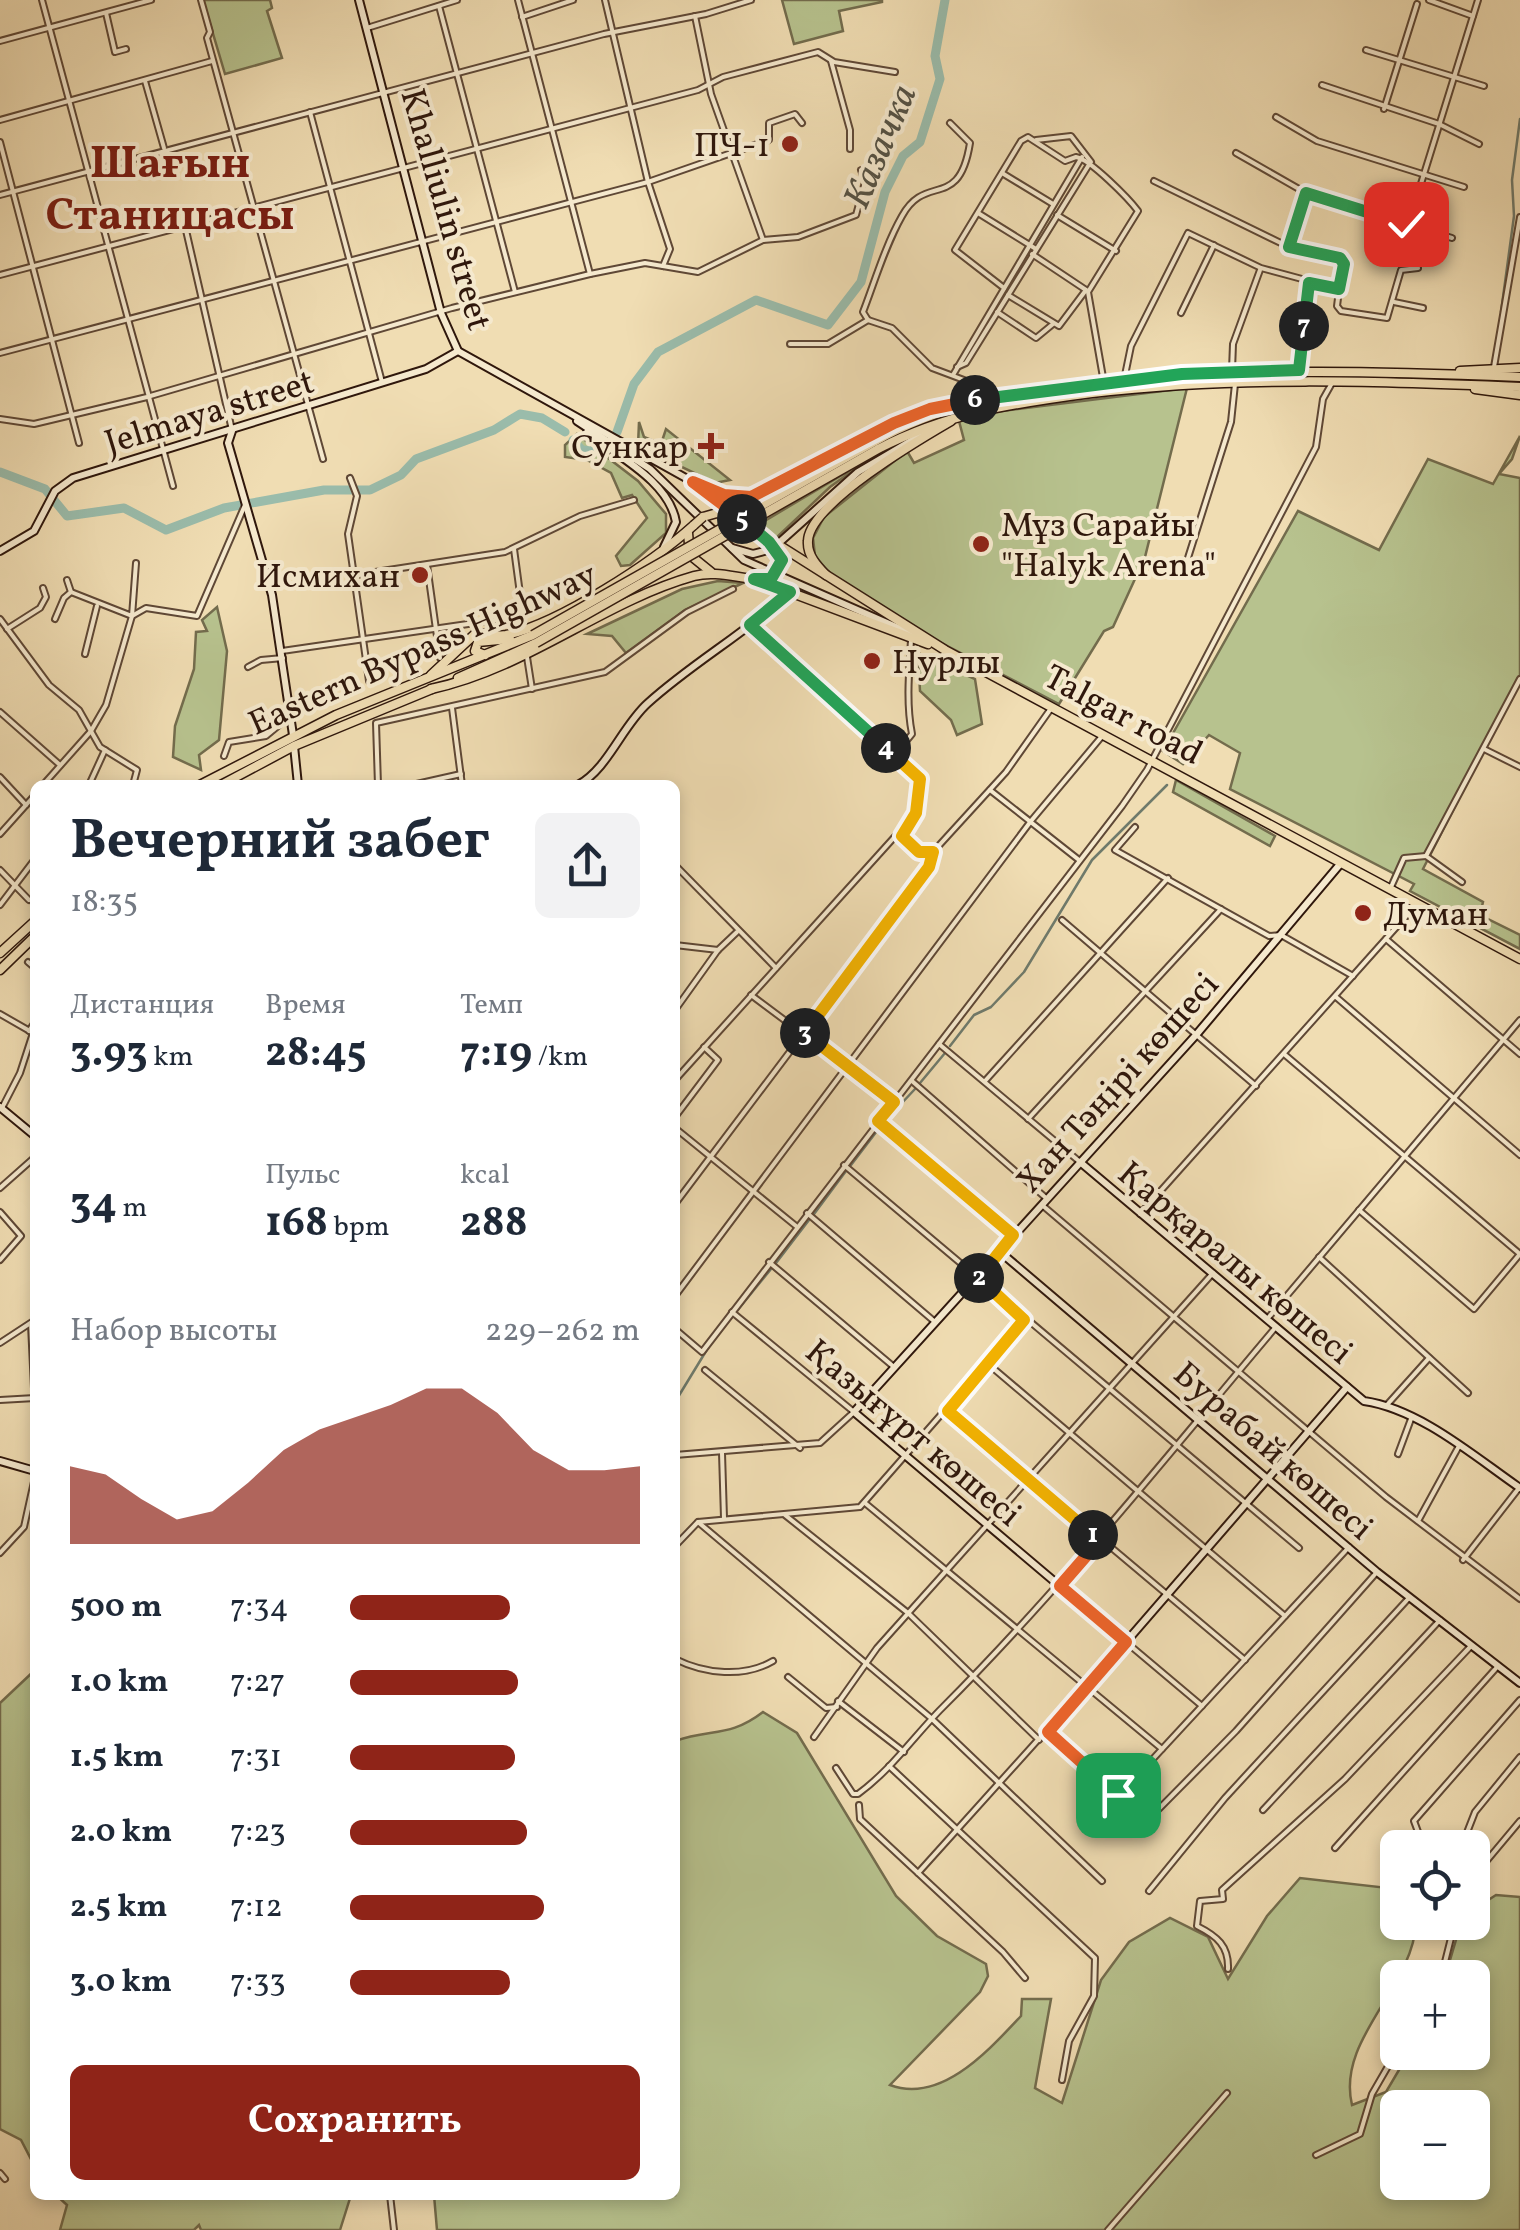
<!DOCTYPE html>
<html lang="ru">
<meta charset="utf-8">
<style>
:root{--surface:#fff;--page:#f2f2f3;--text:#1f2937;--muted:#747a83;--accent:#8f2418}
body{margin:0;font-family:Vollkorn,serif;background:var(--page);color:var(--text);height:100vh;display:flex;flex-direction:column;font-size:38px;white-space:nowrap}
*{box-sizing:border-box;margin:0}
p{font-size:32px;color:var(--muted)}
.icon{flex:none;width:55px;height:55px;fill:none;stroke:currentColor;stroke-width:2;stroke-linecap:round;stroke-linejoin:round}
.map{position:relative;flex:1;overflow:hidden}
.drawer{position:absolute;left:30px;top:780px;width:650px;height:1420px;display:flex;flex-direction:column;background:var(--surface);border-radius:15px;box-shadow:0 5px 15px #0003}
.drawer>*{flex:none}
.buttons{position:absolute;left:1380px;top:1830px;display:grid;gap:20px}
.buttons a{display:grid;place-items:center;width:110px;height:110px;border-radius:15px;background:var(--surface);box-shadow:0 5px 15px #0003;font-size:50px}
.pin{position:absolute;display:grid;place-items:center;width:85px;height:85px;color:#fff;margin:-42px;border-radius:20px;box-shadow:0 5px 15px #0006}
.km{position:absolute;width:50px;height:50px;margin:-25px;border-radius:50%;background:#222;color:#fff;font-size:28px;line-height:50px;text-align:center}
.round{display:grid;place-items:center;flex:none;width:105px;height:105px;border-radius:15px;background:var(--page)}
.head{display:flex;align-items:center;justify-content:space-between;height:170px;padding:0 40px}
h1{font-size:55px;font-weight:700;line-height:75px}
.metrics{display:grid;grid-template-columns:repeat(3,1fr);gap:15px;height:170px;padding:10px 40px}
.metrics div{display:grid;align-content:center}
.metrics b{font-size:42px;font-weight:700}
.metrics small{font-size:28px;font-weight:400}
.metrics p{font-size:28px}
.chart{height:280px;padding:20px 40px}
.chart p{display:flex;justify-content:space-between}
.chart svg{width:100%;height:180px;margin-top:10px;fill:var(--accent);opacity:.7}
.cta{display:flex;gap:20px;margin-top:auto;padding:20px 40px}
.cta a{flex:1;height:115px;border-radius:15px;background:var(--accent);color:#fff;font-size:40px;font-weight:700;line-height:115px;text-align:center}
ul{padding:0 40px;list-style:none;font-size:32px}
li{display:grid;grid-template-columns:160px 120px 1fr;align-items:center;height:75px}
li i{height:25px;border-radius:12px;background:var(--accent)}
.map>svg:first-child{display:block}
</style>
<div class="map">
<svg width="1520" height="2230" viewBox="0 0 1520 2230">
<rect width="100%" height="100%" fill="#f0ddb3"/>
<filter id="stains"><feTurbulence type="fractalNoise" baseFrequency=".002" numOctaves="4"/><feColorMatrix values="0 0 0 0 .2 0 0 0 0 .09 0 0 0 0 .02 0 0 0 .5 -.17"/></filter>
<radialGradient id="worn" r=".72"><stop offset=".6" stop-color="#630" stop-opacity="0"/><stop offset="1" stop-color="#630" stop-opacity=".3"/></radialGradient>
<g fill="#b7c28e" stroke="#736c4d" stroke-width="2.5" fill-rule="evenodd">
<polygon points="203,0 270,0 272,8 267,11 282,58 225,74"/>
<polygon points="782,0 882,0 882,2 839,11 843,31 794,44"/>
<polygon points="1187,388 1145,557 1113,627 1104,631 1059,704 926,635 833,577 815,556 813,538 824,517 907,451 914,463 964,440 959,421 978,414"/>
<polygon points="639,422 644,437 661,444 666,429 730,480 715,483 638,446"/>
<polygon points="577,434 638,481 666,514 666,533 630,565 621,566 616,556 647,518 632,495 622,498 611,473 587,460 565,457 565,445"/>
<polygon points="1520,436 1512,459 1499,474 1520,478 1520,679 1423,869 1483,902 1480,915 1520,935 1520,949 1410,891 1414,884 1230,789 1240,753 1209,735 1183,764 1163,751 1298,511 1379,550 1428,459 1493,484"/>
<polygon points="869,459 830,487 774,540 756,526"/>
<polygon points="718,581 743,583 685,610 626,653 612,636 587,634 682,589"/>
<polygon points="217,607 227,651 219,740 199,755 201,770 173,757 175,726 194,669 196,632 207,631 202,620"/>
<polygon points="918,653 975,679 982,724 957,735 951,720 920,691"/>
<polygon points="1176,780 1275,836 1270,846 1173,792"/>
<polygon points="35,1670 35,2167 21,2140 0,2129 0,1703"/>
<path d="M763 1712 797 1733 896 1896 937 1936 986 1964 988 1976 980 1992 890 2085C941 2104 988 2051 1021 2016L1022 1999H1051L1035 2088 1062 2103 1101 1980 1129 1942 1170 1918 1208 1937 1228 1979 1267 1916 1300 1878 1397 1889 1398 1922 1416 1923C1413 1988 1336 2039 1352 2105L1386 2092 1409 2053 1472 2052V1978L1445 1977 1461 1923 1472 1922 1473 1910 1496 1895 1520 1897V2230H437L434 2195H675V1741C712 1728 729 1738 763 1712ZM1398 2108H1472V2182H1398Z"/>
<polygon points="56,2195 351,2195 340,2230 201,2230 199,2225 194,2230 60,2230 67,2205"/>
</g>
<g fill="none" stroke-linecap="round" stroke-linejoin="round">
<g stroke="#6f7a6b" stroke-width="2.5">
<polyline points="1501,312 1514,216 1512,180 1520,119"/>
<polyline points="950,1046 974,1015 991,1007 1024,972 1092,860 1167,785"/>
<polyline points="920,1083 945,1053"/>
<polyline points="885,1121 915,1089"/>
<polyline points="851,1165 880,1127"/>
<polyline points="814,1214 846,1171"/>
<polyline points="776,1263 809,1220"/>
<polyline points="675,1402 711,1343 771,1269"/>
</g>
<g stroke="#9abcab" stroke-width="9">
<polyline points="617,432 634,384 658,352 756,300 828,325 861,282 885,192 903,156 920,142 940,79 935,56 945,0"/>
<polyline points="573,440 582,450 593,451"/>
<polyline points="0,472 45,489 67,516 124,508 166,530 224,508 324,490 370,490 401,475 416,459 494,430 520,414 542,418 565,432"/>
</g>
<defs>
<g id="street">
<polyline points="42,0 173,486"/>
<polyline points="201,0 210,32 207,38 323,459"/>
<polyline points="518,0 590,274"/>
<polyline points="605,0 648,182 670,249 663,266"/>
<polyline points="1429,0 1473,16"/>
<polyline points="439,6 515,292"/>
<polyline points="106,13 115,52 126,49"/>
<polyline points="695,16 711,94 763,240"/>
<polyline points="522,17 573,0"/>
<polyline points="367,28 457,0"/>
<polyline points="0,41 151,0"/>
<polyline points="1366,50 1484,86"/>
<polyline points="831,61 850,130 850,149"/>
<polyline points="145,81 164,148"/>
<polyline points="1322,85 1439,124 1479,144"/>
<polyline points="1384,109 1417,4"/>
<polyline points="310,112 382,382"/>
<polyline points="1276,117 1317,141 1464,187"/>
<polyline points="0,120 212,61"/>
<path d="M950 123 970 143C959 212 926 172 902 216 885 246 875 281 863 312L868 320 892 328 932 368 964 380 976 400"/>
<polyline points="1036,140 1071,136 1091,162"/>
<polyline points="0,142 79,443"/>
<polyline points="1236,153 1306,193 1452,238"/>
<polyline points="1002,173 1053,204"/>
<polyline points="1154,181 1289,247 1343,260 1337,306 1341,311 1387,318 1401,270 1418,268"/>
<polyline points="0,195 604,34 706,14 751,0"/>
<polyline points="978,213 1036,249"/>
<polyline points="1057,215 1116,251"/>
<polyline points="185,226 232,430"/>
<polyline points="1289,245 1306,193"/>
<polyline points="1032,254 1086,290"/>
<polyline points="1397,261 1478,0"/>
<polyline points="0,275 698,90 723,77 818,52 834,62 895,72"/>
<path d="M1004 288 955 250 1021 141 1028 137 1065 161 1076 157C1090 159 1129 199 1138 211L1088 292 1104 383"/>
<polyline points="1008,295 1059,326 1086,290"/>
<polyline points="1394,302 1423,308"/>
<polyline points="997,312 1036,338 1053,324"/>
<polyline points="1181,313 1214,245"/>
<polyline points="790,344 828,344 868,320"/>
<polyline points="0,353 648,182 769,140 769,123 795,114 802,123"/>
<polyline points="957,367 966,363 1090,163"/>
<polyline points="1494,367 1520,217"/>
<polyline points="1232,370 1233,344 1260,270"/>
<polyline points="1299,371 1309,283"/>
<polyline points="953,375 1082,157"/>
<polyline points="1124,380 1131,346 1188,233 1261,268 1339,289"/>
<polyline points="0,419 34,424 147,397 452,308 590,274 645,263 698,272 763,240 798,237 856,215 865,182 861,170"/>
<polyline points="350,478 357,496 348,534 369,681"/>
<polyline points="1187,561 1231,422 1235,384"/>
<polyline points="427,565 440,658"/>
<polyline points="356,575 505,552 580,516 634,500"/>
<polyline points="67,580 71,592 132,616 136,563"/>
<polyline points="0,619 49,685 79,710 100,747 137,770 133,785"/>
<polyline points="55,619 64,598 71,592"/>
<polyline points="750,625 919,779 916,813 903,836"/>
<polyline points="7,629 40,608 46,597 43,588"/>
<polyline points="282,651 523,616 514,549"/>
<polyline points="85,654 97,606"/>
<polyline points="527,657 532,689"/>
<polyline points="248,667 261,660 283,658"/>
<polyline points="452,708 462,785"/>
<polyline points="0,712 60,765"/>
<polyline points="1484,749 1520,767"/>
<polyline points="224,756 229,742 266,736 290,716"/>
<path d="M894 756 912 734C906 704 909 672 911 640"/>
<polyline points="0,777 26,805"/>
<polyline points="43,785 91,731 106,705 132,616 146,608 197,616 245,505"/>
<polyline points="89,785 105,750"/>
<polyline points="378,785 376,723 605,672 687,612 733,589"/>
<polyline points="412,785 461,774"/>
<polyline points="990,790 1079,860"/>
<polyline points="1135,827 1115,850 1269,936 1281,935 1353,976"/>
<polyline points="0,834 35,795"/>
<polyline points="675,865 776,968"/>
<polyline points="0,870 29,900"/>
<polyline points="1462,882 1426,856 1520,679"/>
<polyline points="1391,887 1404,858 1426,856"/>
<polyline points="0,905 35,859"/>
<polyline points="1062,920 1256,1086"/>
<polyline points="1386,939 1520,1054"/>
<polyline points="675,945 718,950"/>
<polyline points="28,962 35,968"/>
<polyline points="751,995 894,1102"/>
<polyline points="1336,997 1520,1155"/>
<polyline points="675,1010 718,950 737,932"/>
<polyline points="0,1014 35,1034"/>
<polyline points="29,1031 35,1022"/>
<polyline points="939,1044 1080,1162"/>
<polyline points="1284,1054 1520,1254 1474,1309 1359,1210"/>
<polyline points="675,1080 899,832 919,851 932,852"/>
<polyline points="912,1081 1046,1198"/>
<polyline points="985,1081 1168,878"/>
<polyline points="2,1108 20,1073 33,1033"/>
<polyline points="675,1117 718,1060 704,1047"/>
<polyline points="1028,1119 1221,909"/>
<polyline points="879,1121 1012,1235"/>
<polyline points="675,1128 796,1226"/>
<polyline points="844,1165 1299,1548"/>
<polyline points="0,1188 35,1157"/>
<polyline points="675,1204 929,867 933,852 1006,772 1052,707"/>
<polyline points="1042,1205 1386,1497 1520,1599"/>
<polyline points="0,1212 21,1236 0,1260"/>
<polyline points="807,1213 935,1322"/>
<polyline points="1140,1214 1417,904"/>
<polyline points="1319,1257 1468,1393"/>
<polyline points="769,1262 894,1367"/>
<polyline points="675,1296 1031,821 1103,735"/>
<polyline points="1268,1318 1520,1020"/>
<polyline points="31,1324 35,1410"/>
<polyline points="675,1329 702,1352 1122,806 1147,770 1316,447 1323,399 1332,383"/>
<polyline points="0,1343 35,1320"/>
<polyline points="987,1363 1285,1616"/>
<polyline points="705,1370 800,1448"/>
<polyline points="0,1400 35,1398"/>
<polyline points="1386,1406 1429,1358"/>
<polyline points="949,1411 1245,1660"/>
<polyline points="722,1453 724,1518"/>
<polyline points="1398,1454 1411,1419"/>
<polyline points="675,1455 820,1443 854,1412 732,1312"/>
<polyline points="865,1503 1162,1749"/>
<polyline points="785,1515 908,1613 1039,1740"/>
<polyline points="1418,1521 1459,1446"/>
<polyline points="698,1522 931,1718 1102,1881"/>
<polyline points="675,1546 698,1522 860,1507 1024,1320"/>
<polyline points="0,1553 24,1527 35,1477"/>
<polyline points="1463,1560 1519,1488"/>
<path d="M675 1659C705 1674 744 1678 773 1661"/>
<polyline points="788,1677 826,1708 837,1707"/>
<polyline points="838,1701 904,1752"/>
<polyline points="1047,1732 1118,1795"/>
<polyline points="814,1737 877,1648 1213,1273"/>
<polyline points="889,1766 1095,1958 1094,1996 1069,2041 1062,2080"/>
<path d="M836 1768 853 1794H858C891 1770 915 1735 942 1708 1062 1588 1166 1457 1275 1328"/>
<polyline points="859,1805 860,1819 1003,1952 1025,1978"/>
<polyline points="1263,1810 1440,1620"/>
<polyline points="1101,1815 1349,1547"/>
<polyline points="1138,1830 1236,1731 1377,1572"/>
<polyline points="1466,1835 1475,1812 1520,1757"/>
<polyline points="1335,1848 1498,1666"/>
<polyline points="1424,1848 1414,1821 1520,1700"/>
<polyline points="1484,1864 1520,1821"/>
<polyline points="918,1873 1126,1642 1202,1706"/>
<polyline points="1149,1891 1225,1798 1408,1599"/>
<path d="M1228 1969C1229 1946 1217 1936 1197 1926L1200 1901 1223 1899 1222 1890 1345 1779 1471 1646"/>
<polyline points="1441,1978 1455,1922"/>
<polyline points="1316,2155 1360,2134 1372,2094 1398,2049"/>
<polyline points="0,2173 5,2179"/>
<polyline points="390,2195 394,2230"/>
<polyline points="1108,2230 1227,2093"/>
</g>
<g id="secondary">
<polyline points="359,0 441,313 458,351 693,482 744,520"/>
<polyline points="577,421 650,469 744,560 912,634"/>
<polyline points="232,431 228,443 272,595 293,735"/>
<path d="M587 432C617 456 669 481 676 522L664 547"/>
<polyline points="710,489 751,497 894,423 961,403"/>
<polyline points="781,541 858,472 931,429"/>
<polyline points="732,548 753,554 768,550"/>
<polyline points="0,551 34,531 55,491 73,478 426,369 458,351"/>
<polyline points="294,746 298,785"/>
<path d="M578 785C608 769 622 726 648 703 692 663 746 633 790 592"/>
<polyline points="1341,863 1196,1035 854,1412 1126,1642 1347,1387"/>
<polyline points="0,1107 35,1136"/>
<path d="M1080 1162 1364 1401C1420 1409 1475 1457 1520 1488"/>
<polyline points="999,1251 1377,1572 1520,1683"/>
<polyline points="0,1461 35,1471"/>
</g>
<g id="primary">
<polyline points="1460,371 1520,368"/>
<polyline points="1475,389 1520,395"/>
<path d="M874 442C942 403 1009 395 1086 385 1231 367 1374 371 1520 377"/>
<path d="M878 449C947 413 1015 403 1092 393 1236 376 1375 381 1520 387"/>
<polyline points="703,517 717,513 736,518 945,650 1520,959"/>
<polyline points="688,533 690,555 711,572"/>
<polyline points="776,549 782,560 778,572"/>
<path d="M826 575C817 566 807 555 808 541 809 504 920 439 951 421"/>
<polyline points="763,582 928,644"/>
<polyline points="485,655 475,651 478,642 510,639"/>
<path d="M431 675 475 634C485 632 495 637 506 635 559 624 653 562 694 525"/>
<polyline points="458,678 536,643"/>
<path d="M431 689C528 668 602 602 694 576 720 569 745 582 771 579"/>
<polyline points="200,785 336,715 533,635"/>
<polyline points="221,785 294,746 432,689"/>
<polyline points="0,953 35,921"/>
<polyline points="0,970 35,936"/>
</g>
</defs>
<use href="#street" stroke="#5f4836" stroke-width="8"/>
<use href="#secondary" stroke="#2f170c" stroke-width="10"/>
<use href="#primary" stroke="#2f170c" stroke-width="11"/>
<use href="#street" stroke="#f5e9ce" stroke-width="4"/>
<use href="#secondary" stroke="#f5e9ce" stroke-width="6"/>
<use href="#primary" stroke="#f0ddb3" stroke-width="8"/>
<defs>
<g id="primary-bridge">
<polyline points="694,525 703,517"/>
<polyline points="771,579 778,572"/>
<polyline points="533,635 874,442"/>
<polyline points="536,643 878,449"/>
</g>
</defs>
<use href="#primary-bridge" stroke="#2f170c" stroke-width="11" stroke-linecap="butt"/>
<use href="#primary-bridge" stroke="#f0ddb3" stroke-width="8"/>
</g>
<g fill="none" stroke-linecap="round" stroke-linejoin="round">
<defs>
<polyline id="split-1" points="1093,1535 1100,1540 1060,1586 1126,1642 1048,1732 1118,1795"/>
<polyline id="split-2" points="979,1278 1024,1320 948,1411 1093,1535"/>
<polyline id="split-3" points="805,1033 894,1102 878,1121 1013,1235 979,1278"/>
<polyline id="split-4" points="805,1033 929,867 933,852 919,852 902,836 916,813 920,779 886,748"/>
<polyline id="split-5" points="742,519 769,542 782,560 771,579 754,579 790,592 750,625 886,748"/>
<polyline id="split-6" points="742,519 693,482 724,495 751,497 894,423 930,409 975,400"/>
<polyline id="split-7" points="975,400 1182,374 1299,370 1304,326"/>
<polyline id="split-8" points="1304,326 1309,283 1339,289 1344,264 1340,258 1289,247 1306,193 1406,224"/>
</defs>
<use href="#split-1" stroke="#fff" stroke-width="20"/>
<use href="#split-2" stroke="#fff" stroke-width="20"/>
<use href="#split-3" stroke="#fff" stroke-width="20"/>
<use href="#split-4" stroke="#fff" stroke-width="20"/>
<use href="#split-5" stroke="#fff" stroke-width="20"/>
<use href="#split-6" stroke="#fff" stroke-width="20"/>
<use href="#split-7" stroke="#fff" stroke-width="20"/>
<use href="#split-8" stroke="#fff" stroke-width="20"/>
<use href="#split-1" stroke="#f0652b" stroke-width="12"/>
<use href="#split-2" stroke="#f5b400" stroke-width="12"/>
<use href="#split-3" stroke="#f5b400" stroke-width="12"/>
<use href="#split-4" stroke="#f5b400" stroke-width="12"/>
<use href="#split-5" stroke="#22a559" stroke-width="12"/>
<use href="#split-6" stroke="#f0652b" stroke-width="12"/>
<use href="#split-7" stroke="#22a559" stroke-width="12"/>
<use href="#split-8" stroke="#22a559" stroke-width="12"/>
</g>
<g fill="#8f2418" stroke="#f5e9ce" stroke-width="4">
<circle cx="790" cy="144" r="10"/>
<path d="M706 431h10v10h10v10h-10v10h-10v-10h-10v-10h10z"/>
<circle cx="981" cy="544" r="10"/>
<circle cx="420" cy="575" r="10"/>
<circle cx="872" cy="661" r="10"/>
<circle cx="1363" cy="913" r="10"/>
</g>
<g text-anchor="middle" stroke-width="8" stroke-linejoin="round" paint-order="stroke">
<g font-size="35" fill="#2f170c" stroke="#f5e9ce" text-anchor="end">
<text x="770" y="156">ПЧ-1</text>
<text x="688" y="458">Сункар</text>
<text x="1001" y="536" text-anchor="start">Мұз Сарайы<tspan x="1001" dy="40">"Halyk Arena"</tspan></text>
<text x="400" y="587">Исмихан</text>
<text x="892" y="673" text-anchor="start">Нурлы</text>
<text x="1383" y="925" text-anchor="start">Думан</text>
</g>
<g font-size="35" fill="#2f170c" stroke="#f5e9ce">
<text transform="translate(447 209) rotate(74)" y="12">Khalliulin street</text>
<text transform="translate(209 411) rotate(-17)" y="12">Jelmaya street</text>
<text transform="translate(422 648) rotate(-24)" y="12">Eastern Bypass Highway</text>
<text transform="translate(1124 714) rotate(28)" y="12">Talgar road</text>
<text transform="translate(1117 1082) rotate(-48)" y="12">Хан Тәңірі көшесі</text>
<text transform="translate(1236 1262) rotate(40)" y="12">Қарқаралы көшесі</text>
<text transform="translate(914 1432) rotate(40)" y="12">Қазығұрт көшесі</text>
<text transform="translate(1274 1450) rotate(41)" y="12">Бурабай көшесі</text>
</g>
<g font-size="38" font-style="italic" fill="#545144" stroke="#f5e9ce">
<text transform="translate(879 146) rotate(-67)" y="13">Казачка</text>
</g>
<g font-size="45" font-weight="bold" fill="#7a1f14" stroke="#f5e9ce">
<text x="170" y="177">Шағын<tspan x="170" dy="52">Станицасы</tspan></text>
</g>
</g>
<rect width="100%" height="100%" filter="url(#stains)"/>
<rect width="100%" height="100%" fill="url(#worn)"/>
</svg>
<div class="buttons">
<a><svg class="icon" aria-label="locate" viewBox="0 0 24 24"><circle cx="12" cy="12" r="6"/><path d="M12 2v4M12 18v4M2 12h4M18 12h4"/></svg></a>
<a>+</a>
<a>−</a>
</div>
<div class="pin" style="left:1118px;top:1795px;background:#1e9e55"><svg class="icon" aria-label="arrive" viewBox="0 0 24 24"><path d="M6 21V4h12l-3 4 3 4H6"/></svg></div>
<div class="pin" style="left:1406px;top:224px;background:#d93025"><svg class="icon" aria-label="check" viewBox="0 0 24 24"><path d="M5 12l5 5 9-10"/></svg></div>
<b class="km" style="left:1093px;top:1535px">1</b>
<b class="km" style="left:979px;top:1278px">2</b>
<b class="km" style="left:805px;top:1033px">3</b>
<b class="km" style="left:886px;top:748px">4</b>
<b class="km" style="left:742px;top:519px">5</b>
<b class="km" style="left:975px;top:400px">6</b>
<b class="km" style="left:1304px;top:326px">7</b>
<section class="drawer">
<div class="head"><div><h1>Вечерний забег</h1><p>18:35</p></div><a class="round"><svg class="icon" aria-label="share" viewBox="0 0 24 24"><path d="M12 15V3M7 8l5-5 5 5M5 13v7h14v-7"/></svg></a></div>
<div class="metrics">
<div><p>Дистанция</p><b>3.93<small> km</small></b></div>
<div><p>Время</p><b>28:45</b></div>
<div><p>Темп</p><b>7:19<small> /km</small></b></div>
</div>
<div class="metrics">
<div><b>34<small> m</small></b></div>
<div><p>Пульс</p><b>168<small> bpm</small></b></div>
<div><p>kcal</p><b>288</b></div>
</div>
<div class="chart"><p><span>Набор высоты</span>229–262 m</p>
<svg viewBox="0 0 160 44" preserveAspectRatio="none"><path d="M0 44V25L10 27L20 33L30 38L40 36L50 29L60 21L70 16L80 13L90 10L100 6L110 6L120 12L130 21L140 26L150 26L160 25V44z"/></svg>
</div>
<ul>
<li><b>500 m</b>7:34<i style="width:55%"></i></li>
<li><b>1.0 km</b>7:27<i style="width:58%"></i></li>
<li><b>1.5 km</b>7:31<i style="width:57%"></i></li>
<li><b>2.0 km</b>7:23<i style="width:61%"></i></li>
<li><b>2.5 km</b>7:12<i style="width:67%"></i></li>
<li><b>3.0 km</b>7:33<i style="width:55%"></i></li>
</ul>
<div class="cta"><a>Сохранить</a></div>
</section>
</div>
